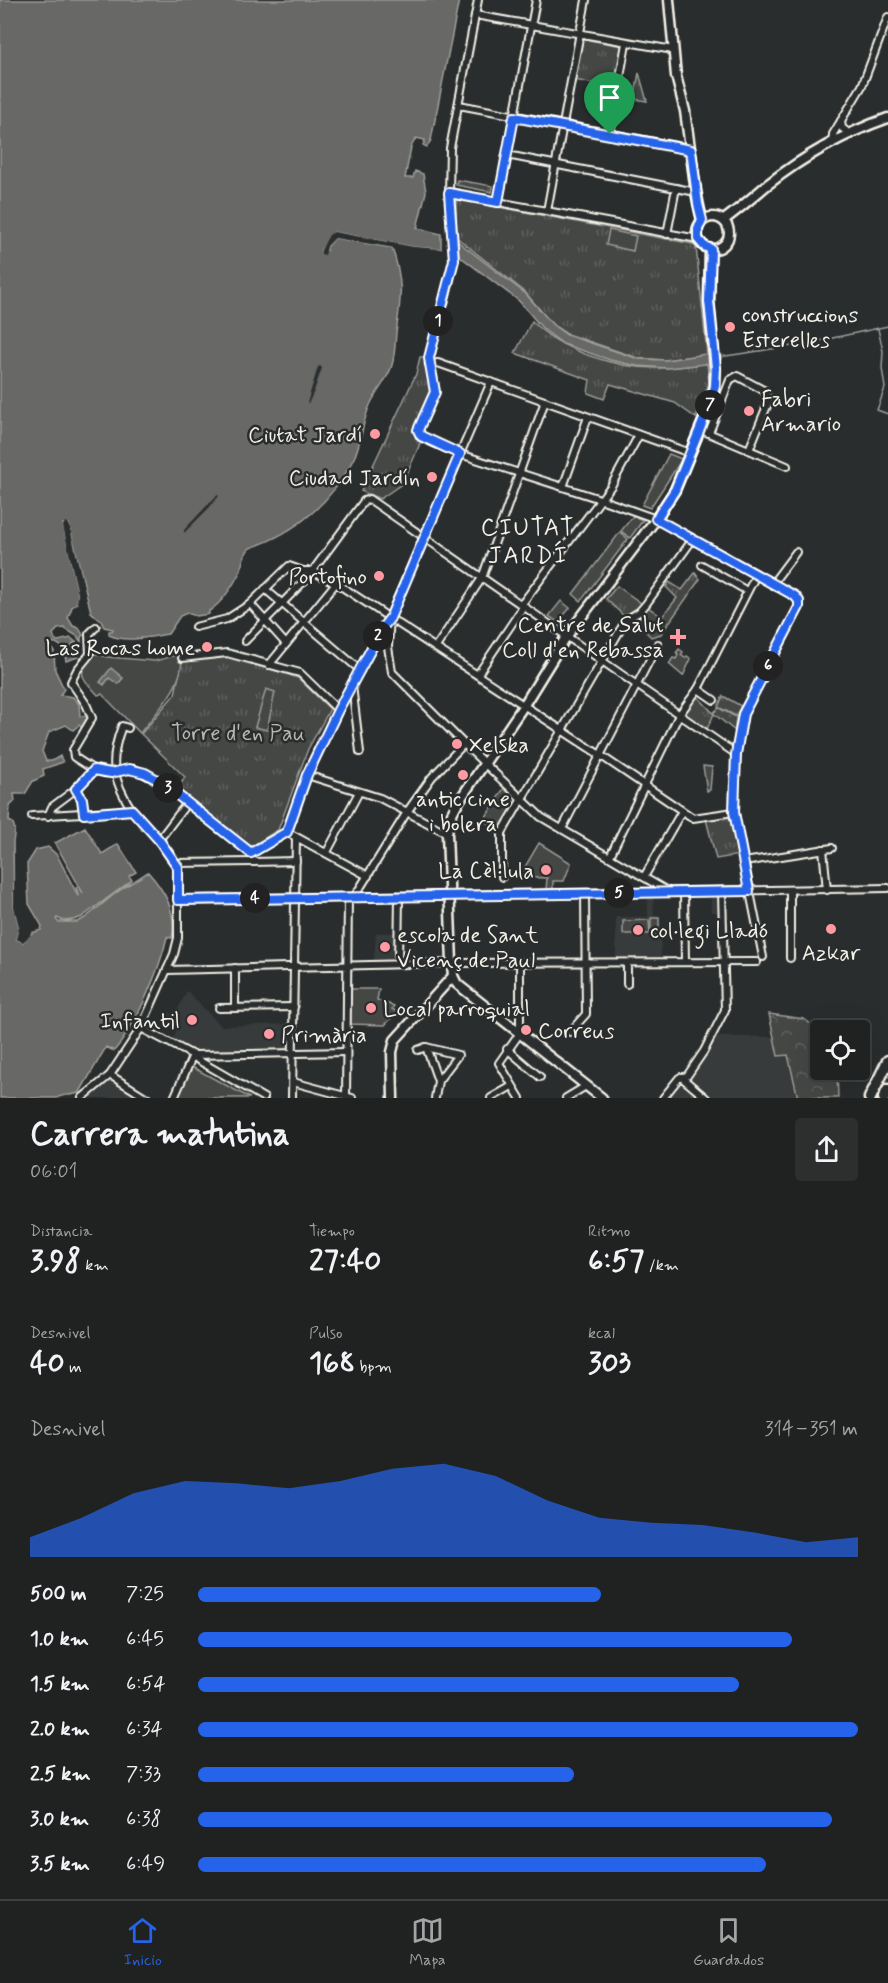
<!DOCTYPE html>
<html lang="es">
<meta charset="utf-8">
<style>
:root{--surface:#202222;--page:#2d2f2f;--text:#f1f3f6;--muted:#a2a4a5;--line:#3d3f40;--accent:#2563eb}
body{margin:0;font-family:Mynerve,sans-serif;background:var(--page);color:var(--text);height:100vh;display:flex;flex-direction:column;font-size:22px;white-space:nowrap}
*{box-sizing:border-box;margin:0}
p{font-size:20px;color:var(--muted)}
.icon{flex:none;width:33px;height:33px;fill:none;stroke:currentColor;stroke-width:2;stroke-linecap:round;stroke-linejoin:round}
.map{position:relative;height:1098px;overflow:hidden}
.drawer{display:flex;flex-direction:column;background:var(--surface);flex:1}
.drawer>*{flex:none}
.buttons{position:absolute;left:810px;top:1020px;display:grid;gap:12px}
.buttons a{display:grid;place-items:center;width:60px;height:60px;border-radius:6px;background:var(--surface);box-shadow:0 6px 24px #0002,0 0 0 2px var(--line);font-size:30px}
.pin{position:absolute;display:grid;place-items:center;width:51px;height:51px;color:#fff;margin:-62px -26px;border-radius:50% 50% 50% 0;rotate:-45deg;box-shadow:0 0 6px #0007}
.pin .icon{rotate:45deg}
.km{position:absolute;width:30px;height:30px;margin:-15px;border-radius:50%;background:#222;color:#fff;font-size:16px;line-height:30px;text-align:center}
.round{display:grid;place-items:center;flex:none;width:63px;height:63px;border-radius:6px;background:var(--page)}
.headline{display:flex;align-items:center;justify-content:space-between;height:102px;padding:0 30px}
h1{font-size:33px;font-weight:800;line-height:45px}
.figures{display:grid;grid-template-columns:repeat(3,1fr);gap:9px;height:102px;padding:6px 30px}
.figures div{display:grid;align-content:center}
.figures b{font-size:30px;font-weight:800}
.figures small{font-size:16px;font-weight:400}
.figures p{font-size:16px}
.chart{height:168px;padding:12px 30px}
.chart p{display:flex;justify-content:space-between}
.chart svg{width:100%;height:108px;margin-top:6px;fill:var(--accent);opacity:.7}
ul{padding:0 30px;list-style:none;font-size:20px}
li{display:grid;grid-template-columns:96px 72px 1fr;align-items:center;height:45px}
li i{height:15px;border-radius:8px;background:var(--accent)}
.tabs{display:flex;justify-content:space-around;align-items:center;height:84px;border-top:2px solid var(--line);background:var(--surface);font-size:16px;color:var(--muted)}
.tabs a{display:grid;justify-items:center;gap:3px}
.tabs .current{color:var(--accent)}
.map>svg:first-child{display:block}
</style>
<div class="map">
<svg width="888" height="1098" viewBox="0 0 888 1098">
<defs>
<pattern id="grass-dots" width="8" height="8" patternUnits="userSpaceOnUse" patternTransform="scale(1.5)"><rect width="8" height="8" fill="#444645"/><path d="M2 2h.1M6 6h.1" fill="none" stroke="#606160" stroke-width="1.8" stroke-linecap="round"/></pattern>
<pattern id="forest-crowns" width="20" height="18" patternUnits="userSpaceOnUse" patternTransform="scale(1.5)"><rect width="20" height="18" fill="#444645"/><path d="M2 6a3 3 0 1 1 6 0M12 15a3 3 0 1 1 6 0" fill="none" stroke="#606160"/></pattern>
<pattern id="park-tufts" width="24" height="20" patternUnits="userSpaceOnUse" patternTransform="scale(1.5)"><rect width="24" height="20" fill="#444645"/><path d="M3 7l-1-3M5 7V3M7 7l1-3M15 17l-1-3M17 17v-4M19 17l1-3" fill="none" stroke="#606160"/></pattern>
</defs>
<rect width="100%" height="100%" fill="#2a2d2e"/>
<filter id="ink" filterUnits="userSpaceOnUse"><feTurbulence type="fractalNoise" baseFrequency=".0167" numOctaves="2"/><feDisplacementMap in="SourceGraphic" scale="12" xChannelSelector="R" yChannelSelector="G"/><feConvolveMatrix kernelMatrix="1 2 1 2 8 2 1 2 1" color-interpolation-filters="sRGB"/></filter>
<g filter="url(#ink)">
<g fill="#373a3a">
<rect x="711" y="894" width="9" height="18"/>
<polygon points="648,895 653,895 654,916 660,916 661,959 616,960 616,917 648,917"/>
<polygon points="376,933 396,933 395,961 374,961"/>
<polygon points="187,991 221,1026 289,1024 289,1050 200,1052 173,1040 177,1029 165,1023 169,1013 175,1015"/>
<polygon points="718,1037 774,1037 778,1056 788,1054 798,1098 669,1098 682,1082 686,1084 713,1038"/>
<polygon points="111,1079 141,1098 87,1098"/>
</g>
<g fill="url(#grass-dots)" stroke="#9c9c96" stroke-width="1.5">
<polygon points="457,180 493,186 492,192 456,185"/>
<polygon points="719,708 736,717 735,731 713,713"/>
</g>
<polygon fill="url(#forest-crowns)" stroke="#9c9c96" stroke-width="1.5" points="769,1014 804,1019 820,1031 820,1070 837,1070 838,1098 798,1098 788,1055 778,1056"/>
<g fill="url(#park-tufts)" stroke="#9c9c96" stroke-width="1.5">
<polygon points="583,39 623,46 616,88 574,80"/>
<polygon points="639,73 647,101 634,99"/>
<polygon points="456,199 693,244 696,247 707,354 665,360 638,358 567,334 552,324 525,292 456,237"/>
<path d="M532 321C560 351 616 368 656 368 673 369 691 365 707 363L709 383 696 418 675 403 610 384 604 399 588 393 590 380 515 353Z"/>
<polygon points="420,357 425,357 431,390 414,430 422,439 403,483 380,499 361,491 416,374"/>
<polygon points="695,573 700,579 661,634 651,637 636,622 648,607 662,617 677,598 666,587 669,582 682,590"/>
<polygon points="617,586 641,603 639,607 624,616 606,599"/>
<polygon points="679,649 683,652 681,655 685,658 687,656 691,659 683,676 669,664 673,658 676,659 678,655 676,653"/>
<polygon points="226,654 298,678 330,709 308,749 278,830 249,848 177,790 185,777 141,734 175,694 182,661"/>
<polygon points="697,696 714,714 706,731 684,714"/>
<polygon points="723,696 741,706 736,716 718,707"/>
<polygon points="504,788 517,800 497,833 484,820"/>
<polygon points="731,816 740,855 716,859 706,819"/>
</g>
<g fill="#444645" stroke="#9c9c96" stroke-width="1.5">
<polygon points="609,230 636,236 633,251 606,245"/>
<polygon points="669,454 682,459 650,508 642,505"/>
<polygon points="633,516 643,520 630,538 621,531"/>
<polygon points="620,532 628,539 581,601 573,594"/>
<polygon points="561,601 570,608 558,622 549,616"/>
<path d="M93 653 107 657 155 661 181 654C187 682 156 713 140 733L102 694 98 695C81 676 76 675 93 653Z"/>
<polygon points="266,689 275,692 267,730 255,727"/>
<polygon points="703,766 712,767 710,790 707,791"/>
<polygon points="539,843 571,863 564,881 553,881 553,891 546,891 547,878 519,877"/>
<rect x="651" y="918" width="8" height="17"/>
<polygon points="649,920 650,934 623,934 623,921"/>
<polygon points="350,989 379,989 377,1000 394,1006 392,1009 397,1012 385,1025 349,1024"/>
<polygon points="192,1067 250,1098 177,1098"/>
</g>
<g fill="#676866" stroke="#9f9f9a" stroke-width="1.5">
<path d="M0 0H459L431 140 427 147 423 145 425 140 416 138 411 147 405 178H413L415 171 423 174 426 192 417 228 441 234V249L414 247 334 232 321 250H327V247L335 238 392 248C404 283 401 298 396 333 395 344 395 355 392 365 388 380 376 391 370 405 362 422 362 441 354 458 333 501 296 533 250 548 242 555 243 565 239 574 233 586 221 604 209 611V614L196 616 187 613 180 616 168 634C150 637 126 643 109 635V631H112L113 629 104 627 101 621 91 612 69 524H63L78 594 77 603 72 607 68 618 73 626 79 628 83 635 81 637V642L77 636 64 628 58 629 53 634 55 640 58 641 71 638 78 644 73 643 70 655 78 657 66 661 65 656H63L61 646 56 643H49L54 651 55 670 64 689 60 695 73 697 79 704 80 716H87L90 721 84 730 79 725 73 730 66 725 49 732 42 751 46 761H52L60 756 63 762 43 769 44 776 33 781 25 794H14L15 801 10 806 9 821 13 823 15 830 13 842 14 907 19 927 16 939 23 942 32 933 41 930 42 926 29 904 27 864 36 850 48 847 57 855 78 896 79 895 76 888 79 886 83 893 55 843 85 827 102 854 118 844 136 872 129 876 132 880 82 917C75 920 65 923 57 918L56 919 58 922H77L85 918 117 892 148 872C165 891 177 912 172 938L167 937C160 969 135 1028 114 1051L106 1047 80 1092C72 1097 64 1093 57 1098H0Z"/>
<polygon points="456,240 526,294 553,325 567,335 639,359 666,360 706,354 706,364 667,368 637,366 610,360 563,344 543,329 519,301 457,254"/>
<polygon points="111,668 123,678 118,684 109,678 104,685 100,682"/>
</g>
<g fill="#2a2d2e">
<polygon points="334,232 414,247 441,249 441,252 395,246 395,248 335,238 327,246 325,255 321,254 321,250 329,235"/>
<polygon points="320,366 322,368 314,391 309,402 307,403 318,367"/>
<polygon points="217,495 219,496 209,508 184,533 184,530"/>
<polygon points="65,522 69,524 88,604 85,604 66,525 81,593 80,604 77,603 78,594 63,526"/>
<polygon points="15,827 18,827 18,831 16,842 17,906 22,927 19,938 22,939 29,933 31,935 23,942 16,939 19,927 14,907"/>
</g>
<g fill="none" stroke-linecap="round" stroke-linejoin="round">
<g stroke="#9f9f9a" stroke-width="1.5">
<polyline points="878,329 883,351 882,368 885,388 877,410 888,414"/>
<polyline points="719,357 805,344 888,326"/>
</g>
<polyline stroke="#676866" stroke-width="9" points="707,358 719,357"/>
<defs>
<g id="street">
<polyline points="478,0 450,148 449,193 454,260 429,358 435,392 418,430 421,437 460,454 600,499 656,519 795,596 799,601 799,607 743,714 736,754 734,812 744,862"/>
<polyline points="475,15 673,50"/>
<polyline points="459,105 691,149"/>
<polyline points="841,121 842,128 850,134"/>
<polyline points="610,134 626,43"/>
<polyline points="832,144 833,134 862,86 888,17"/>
<polyline points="507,155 696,192"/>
<polyline points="449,193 698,239"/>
<polyline points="498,202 536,0"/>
<polyline points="547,211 586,0"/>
<polyline points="667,234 676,188"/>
<polyline points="429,364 438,363 690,453"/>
<polyline points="706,432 787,466"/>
<polyline points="709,433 730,380 737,376 765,391 769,401 749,450"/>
<polyline points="563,487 588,417"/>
<polyline points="702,565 747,591"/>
<polyline points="772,584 796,552"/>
<polyline points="265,589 360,670"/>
<polyline points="521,605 611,486 639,435"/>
<polyline points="253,607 286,644"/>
<polyline points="390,617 388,647 392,672 464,744 541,817 669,892"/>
<polyline points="96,627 89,634 90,654 77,670 71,682 86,704 92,718 73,750 74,757 91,768 105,773 134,769 161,782 251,853"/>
<polyline points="195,627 227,619 250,604 289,566 303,571 312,571 336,583 600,755 693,818 734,812"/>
<polyline points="245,641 309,576 364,501 369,499 736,754"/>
<polyline points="436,647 482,578 545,401"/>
<polyline points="182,658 227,653 300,673 338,710 307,775 287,832 251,853"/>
<polyline points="269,665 336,583"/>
<polyline points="478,674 523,607"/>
<polyline points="352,685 360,752"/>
<polyline points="698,689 714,700"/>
<polyline points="338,710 383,627 390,617 491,382"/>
<path d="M128 728 122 726C109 760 112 779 132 810"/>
<polyline points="307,775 380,798 447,833"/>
<polyline points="76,789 82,799 84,814"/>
<polyline points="32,816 132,810 159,840 178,867 178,938 174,954 141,1028 110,1075 82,1098"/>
<polyline points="48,816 52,807 76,789 94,770"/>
<polyline points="562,829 658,644"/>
<polyline points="287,832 368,876"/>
<polyline points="159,840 187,803"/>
<polyline points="823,849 827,890"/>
<polyline points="327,852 359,792"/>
<polyline points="610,856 679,715 698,689 756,575"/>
<polyline points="253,860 253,862 296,861"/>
<polyline points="176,863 253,862"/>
<polyline points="502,877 502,833 626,620 639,612 646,604 693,539"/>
<polyline points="644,877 682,811"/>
<polyline points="790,890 790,958"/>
<polyline points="684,892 685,962"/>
<polyline points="355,896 407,812 432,777 464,744"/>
<polyline points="178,900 888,888"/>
<polyline points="763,957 744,862 832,848"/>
<polyline points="627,963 627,984"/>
<polyline points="398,964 399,896"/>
<polyline points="520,964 520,1033 499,1063 520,1098"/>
<polyline points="167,970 452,963 757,962"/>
<polyline points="219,1008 294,1007"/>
<polyline points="235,1008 235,968"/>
<polyline points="141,1028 193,1055 198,1060 264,1098"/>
<polyline points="570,1032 586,1014 585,893"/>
<polyline points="507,1049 540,1077"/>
<polyline points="418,1050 426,1047"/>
<polyline points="193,1055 346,1052"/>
<polyline points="110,1075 147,1098"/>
<polyline points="681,1077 706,1098"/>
<polyline points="293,1082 352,1098"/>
<polyline points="174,1098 193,1055"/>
<polyline points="292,1098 296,837"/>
<polyline points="346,1098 348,897"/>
<polyline points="435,1098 438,1081 458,1055 426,1047 438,1081"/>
<polyline points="491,1098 512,1086"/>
<polyline points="566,1098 586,1086"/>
<polyline points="663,1098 679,1078 687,1076 704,1051 725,1010 722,892"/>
</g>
<g id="secondary">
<polyline points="669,0 676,76 685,111 696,192 702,220"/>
<circle cx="713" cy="233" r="16"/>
<path d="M724 220C739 209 753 197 767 185 803 157 845 133 888 118"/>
<polyline points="393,1098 392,1052 395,1040 453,976"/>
<polyline points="602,1098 457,984 453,976 452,963 447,833 450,817 457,804 524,705 566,637 656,519 675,490 711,402 715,386 715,368 709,301 710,249"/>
</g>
<g id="highway">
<polyline points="870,1098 888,1061"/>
<polyline points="884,1098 888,1090"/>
</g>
</defs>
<use href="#street" stroke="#f4f1e8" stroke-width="10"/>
<use href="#secondary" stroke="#f4f1e8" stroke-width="13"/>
<use href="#highway" stroke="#f4f1e8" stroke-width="15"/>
<use href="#street" stroke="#2a2d2e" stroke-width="6"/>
<use href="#secondary" stroke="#2a2d2e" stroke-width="8"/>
<use href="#highway" stroke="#2a2d2e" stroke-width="10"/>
</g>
</g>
<g fill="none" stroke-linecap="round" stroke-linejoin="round" filter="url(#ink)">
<defs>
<polygon id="route" points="514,117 691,150 698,204 702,220 698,229 698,239 704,246 711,249 709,301 716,368 715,386 711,402 675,490 656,519 795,596 799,601 799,607 743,714 736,754 734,812 749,891 178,900 178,867 159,840 132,810 84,814 82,799 76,789 94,770 111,773 129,769 145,773 161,782 251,853 287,832 307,775 338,710 383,627 390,618 460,454 421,436 418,430 435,392 429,358 454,260 449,193 498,202"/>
</defs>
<use href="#route" stroke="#fff" stroke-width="12"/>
<use href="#route" stroke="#2563eb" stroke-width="8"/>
</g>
<g fill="#ff9aa2" stroke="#2a2d2e" stroke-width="2">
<circle cx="730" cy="327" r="6"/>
<circle cx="749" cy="411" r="6"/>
<circle cx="375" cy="434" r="6"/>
<circle cx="432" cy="477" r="6"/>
<circle cx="379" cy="576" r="6"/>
<path d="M675 628h6v6h6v6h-6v6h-6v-6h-6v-6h6z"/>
<circle cx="207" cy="647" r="6"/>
<circle cx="457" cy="744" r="6"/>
<circle cx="463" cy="775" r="6"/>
<circle cx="546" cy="870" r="6"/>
<circle cx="831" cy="929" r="6"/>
<circle cx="638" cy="930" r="6"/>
<circle cx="385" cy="947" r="6"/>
<circle cx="371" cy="1008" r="6"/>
<circle cx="192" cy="1020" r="6"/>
<circle cx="526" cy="1030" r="6"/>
<circle cx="269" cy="1034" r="6"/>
</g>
<g text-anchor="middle" stroke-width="5" stroke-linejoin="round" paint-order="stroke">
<g font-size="22" fill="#f4f1e8" stroke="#2a2d2e" text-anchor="start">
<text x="742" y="322">construccions<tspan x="742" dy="25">Esterelles</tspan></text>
<text x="761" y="406">Fabri<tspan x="761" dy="25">Armario</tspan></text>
<text x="363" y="442" text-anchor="end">Ciutat Jardí</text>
<text x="420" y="485" text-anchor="end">Ciudad Jardín</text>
<text x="367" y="584" text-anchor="end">Portofino</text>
<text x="664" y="632" text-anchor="end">Centre de Salut<tspan x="664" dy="25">Coll d'en Rebassa</tspan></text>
<text x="195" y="655" text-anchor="end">Las Rocas home</text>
<text x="469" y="752">Xelska</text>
<text x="463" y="806" text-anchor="middle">antic cine<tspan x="463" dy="25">i bolera</tspan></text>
<text x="534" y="878" text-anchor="end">La Cèl·lula</text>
<text x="650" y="938">col·legi Lladó</text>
<text x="397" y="942">escola de Sant<tspan x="397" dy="25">Vicenç de Paul</tspan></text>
<text x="831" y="960" text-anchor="middle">Azkar</text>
<text x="383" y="1016">Local parroquial</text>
<text x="180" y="1028" text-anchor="end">Infantil</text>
<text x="538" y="1038">Correus</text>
<text x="281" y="1042">Primària</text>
</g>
<g font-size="22" fill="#b6b5af" stroke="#2a2d2e">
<text x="238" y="740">Torre d'en Pau</text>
</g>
<g font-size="24" letter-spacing="1.5" fill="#f4f1e8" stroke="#2a2d2e">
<text x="528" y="535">CIUTAT<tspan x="528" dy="28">JARDÍ</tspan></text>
</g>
</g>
</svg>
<div class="buttons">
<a><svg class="icon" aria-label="locate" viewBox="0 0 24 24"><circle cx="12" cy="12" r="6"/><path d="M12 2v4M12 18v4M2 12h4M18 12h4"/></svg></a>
</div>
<div class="pin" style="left:610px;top:134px;background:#1e9e55"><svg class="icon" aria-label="arrive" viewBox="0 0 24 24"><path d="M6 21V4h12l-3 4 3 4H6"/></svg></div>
<b class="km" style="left:438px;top:321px">1</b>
<b class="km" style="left:378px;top:636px">2</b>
<b class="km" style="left:168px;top:788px">3</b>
<b class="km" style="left:255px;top:898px">4</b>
<b class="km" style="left:619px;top:893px">5</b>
<b class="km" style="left:768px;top:666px">6</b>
<b class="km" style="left:710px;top:405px">7</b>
</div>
<section class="drawer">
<div class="headline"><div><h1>Carrera matutina</h1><p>06:01</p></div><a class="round"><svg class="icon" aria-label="share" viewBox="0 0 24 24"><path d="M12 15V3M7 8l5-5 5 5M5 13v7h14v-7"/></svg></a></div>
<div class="figures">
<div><p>Distancia</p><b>3.98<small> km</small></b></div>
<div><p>Tiempo</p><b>27:40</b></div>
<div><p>Ritmo</p><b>6:57<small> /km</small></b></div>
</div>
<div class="figures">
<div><p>Desnivel</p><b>40<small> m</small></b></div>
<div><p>Pulso</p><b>168<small> bpm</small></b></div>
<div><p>kcal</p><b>303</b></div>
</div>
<div class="chart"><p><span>Desnivel</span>314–351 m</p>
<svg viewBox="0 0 160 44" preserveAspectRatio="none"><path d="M0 44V36L10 28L20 18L30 13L40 14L50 16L60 13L70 8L80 6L90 11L100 21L110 28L120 30L130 31L140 34L150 38L160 36V44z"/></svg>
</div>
<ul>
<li><b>500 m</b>7:25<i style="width:61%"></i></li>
<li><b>1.0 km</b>6:45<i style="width:90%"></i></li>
<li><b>1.5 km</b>6:54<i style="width:82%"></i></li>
<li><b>2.0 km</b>6:34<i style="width:100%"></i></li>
<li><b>2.5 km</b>7:33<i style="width:57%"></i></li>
<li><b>3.0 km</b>6:38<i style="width:96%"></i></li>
<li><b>3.5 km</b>6:49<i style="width:86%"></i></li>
</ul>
</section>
<nav class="tabs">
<a class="current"><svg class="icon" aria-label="home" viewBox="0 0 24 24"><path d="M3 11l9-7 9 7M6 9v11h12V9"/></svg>Inicio</a>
<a><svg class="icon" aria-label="map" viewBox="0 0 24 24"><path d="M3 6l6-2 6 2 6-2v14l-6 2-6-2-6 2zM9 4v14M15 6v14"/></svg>Mapa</a>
<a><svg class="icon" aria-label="saved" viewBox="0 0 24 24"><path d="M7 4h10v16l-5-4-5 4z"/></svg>Guardados</a>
</nav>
